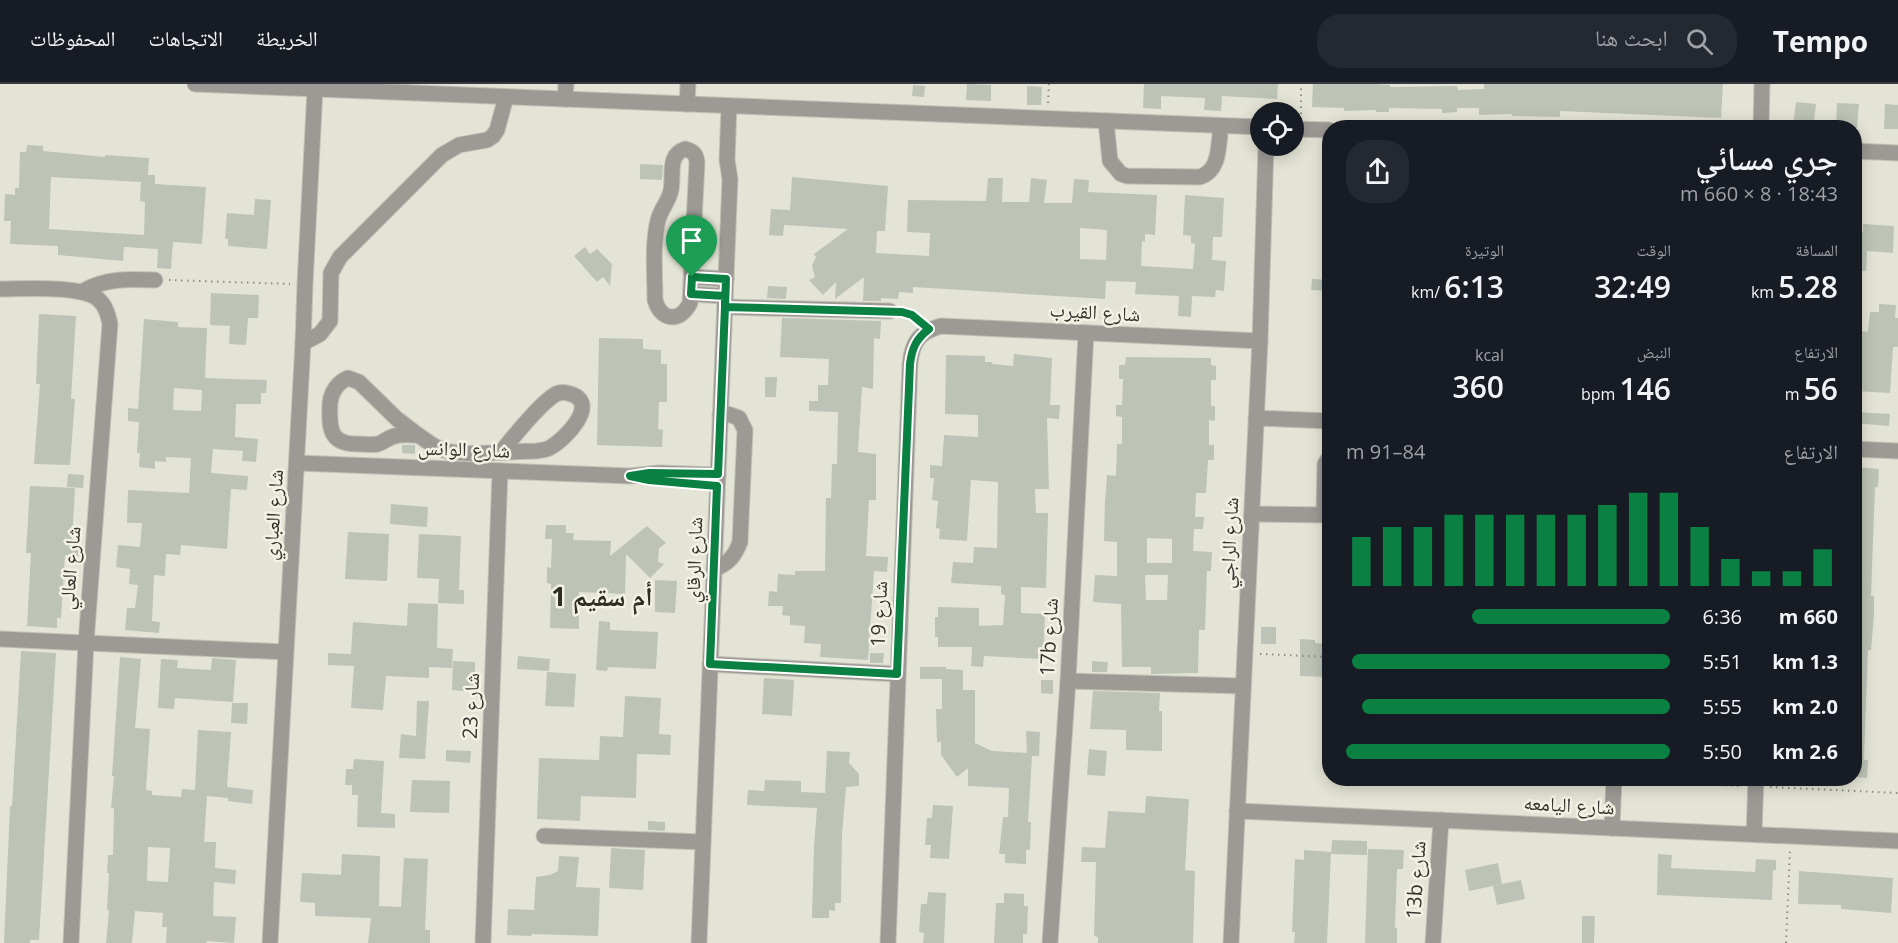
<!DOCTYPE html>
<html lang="ar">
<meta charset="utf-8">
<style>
:root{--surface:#171b24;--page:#242831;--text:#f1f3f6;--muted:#9ea1a6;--line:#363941;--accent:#0b8043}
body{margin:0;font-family:"Open Sans","Noto Naskh Arabic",sans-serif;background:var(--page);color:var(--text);direction:rtl;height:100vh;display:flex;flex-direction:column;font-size:22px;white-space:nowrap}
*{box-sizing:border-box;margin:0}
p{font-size:20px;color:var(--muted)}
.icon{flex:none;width:33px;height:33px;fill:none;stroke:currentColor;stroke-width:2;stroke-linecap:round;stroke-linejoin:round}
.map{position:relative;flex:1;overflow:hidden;direction:ltr}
.details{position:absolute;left:1322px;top:36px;width:540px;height:666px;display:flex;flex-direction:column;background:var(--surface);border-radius:24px;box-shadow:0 3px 15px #0003;direction:rtl}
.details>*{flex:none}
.tools{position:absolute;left:1250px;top:18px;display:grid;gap:12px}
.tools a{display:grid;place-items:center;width:54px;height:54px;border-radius:50%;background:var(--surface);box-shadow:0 3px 15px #0003;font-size:30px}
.pin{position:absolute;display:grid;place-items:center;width:51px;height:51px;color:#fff;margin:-62px -26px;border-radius:50% 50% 50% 0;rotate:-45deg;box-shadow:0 0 6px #0007}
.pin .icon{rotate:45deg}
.round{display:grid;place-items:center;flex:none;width:63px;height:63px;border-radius:24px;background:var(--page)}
.overview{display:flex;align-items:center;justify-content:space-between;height:102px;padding:0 24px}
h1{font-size:33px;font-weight:600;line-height:45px}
.figures{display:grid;grid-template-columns:repeat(3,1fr);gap:9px;height:102px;padding:6px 24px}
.figures div{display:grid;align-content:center}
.figures b{font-size:30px;font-weight:600}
.figures small{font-size:16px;font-weight:400}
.figures p{font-size:16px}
.chart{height:168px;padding:12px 24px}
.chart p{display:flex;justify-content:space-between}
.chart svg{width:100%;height:108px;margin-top:6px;stroke:var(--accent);stroke-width:6}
ul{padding:0 24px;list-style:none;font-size:20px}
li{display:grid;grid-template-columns:96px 72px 1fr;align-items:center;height:45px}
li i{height:15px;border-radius:8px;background:var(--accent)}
header{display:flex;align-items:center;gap:36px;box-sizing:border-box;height:84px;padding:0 30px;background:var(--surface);border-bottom:2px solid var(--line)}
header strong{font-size:28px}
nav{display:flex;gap:33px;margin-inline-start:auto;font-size:21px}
.search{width:420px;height:54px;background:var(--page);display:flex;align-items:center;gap:15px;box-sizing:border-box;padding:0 21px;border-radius:24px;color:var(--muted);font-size:22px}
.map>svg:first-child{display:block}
</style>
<header>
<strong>Tempo</strong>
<div class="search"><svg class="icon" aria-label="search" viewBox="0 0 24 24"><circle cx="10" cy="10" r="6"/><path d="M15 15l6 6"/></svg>ابحث هنا</div>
<nav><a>الخريطة</a><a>الاتجاهات</a><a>المحفوظات</a></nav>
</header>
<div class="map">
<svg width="1898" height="859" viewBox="0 0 1898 859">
<rect width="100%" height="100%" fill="#e4e4d6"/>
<g fill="#bdc3b7" fill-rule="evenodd">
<polygon points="967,0 991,1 991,17 966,16"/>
<polygon points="1144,0 1278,0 1277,15 1222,12 1221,27 1204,26 1205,14 1161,12 1161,25 1143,24"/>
<polygon points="1313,0 1373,0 1390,1 1390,3 1457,2 1458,6 1484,5 1484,0 1723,0 1721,34 1560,27 1560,33 1512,32 1512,30 1479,31 1479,24 1457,24 1457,28 1442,29 1442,25 1389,24 1389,28 1376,28 1376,26 1344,27 1344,24 1312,23"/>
<polygon points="913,1 925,2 924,13 912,12"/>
<polygon points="1027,2 1042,3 1041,21 1027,21"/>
<polygon points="1796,18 1816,20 1813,44 1793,42"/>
<polygon points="1837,19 1859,20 1857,44 1836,44"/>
<polygon points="1885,20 1898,21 1898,45 1884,45"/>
<path d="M27 61 43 62V67L105 73V71L149 74 148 91H155V100L206 103 202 160 173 158 171 185 157 184 158 165 124 163 123 177 58 171V162L10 160 11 137H4L5 110 15 111V104H19L20 68H26ZM51 93 141 98 140 117 145 118 144 151 49 145Z"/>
<polygon points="640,80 663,81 662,96 640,95"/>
<path d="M792 93 888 102 885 147H877L876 169 929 172 930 149 907 148 908 116 986 117 988 94H1003L1002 118H1029L1031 94 1047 96 1044 119H1072L1074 95 1089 96 1088 108 1157 111 1155 151 1145 150V158L1142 157 1141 182 1193 185 1195 160 1191 159V152L1183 151 1185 111 1224 114 1222 153H1213L1212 176 1226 177 1224 207 1216 206 1215 213 1192 212 1191 233 1178 232 1179 212 1135 210 1136 198 1106 197 1105 215 913 203V209L899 208 898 215 881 214V217H863L864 193 835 215 836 198 823 211 809 196 815 193 812 182 816 173 814 170 848 145 784 141 783 152 769 151 771 125 790 126ZM1080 144 1107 146 1106 176 1080 175Z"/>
<polygon points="255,115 271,116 267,165 228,162 228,155 225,155 227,129 254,131"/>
<polygon points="1863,140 1894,142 1893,169 1867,167 1866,187 1854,187 1854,148 1863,148"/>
<polygon points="585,163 590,170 597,165 612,180 610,202 603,193 597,198 574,172"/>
<polygon points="1312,195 1329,196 1329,207 1311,206"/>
<polygon points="768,202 787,203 786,215 767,214"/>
<polygon points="211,209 259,211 258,234 248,234 246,261 229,260 230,242 210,241"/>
<polygon points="1879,220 1896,221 1895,234 1898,234 1898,263 1893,263 1890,309 1854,307 1854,246 1868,248 1870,228 1879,228"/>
<polygon points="39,230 76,232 71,315 75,315 70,381 34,380 40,300 36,300"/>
<polygon points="782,234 881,237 880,255 874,254 873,305 862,303 858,368 876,370 876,416 869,416 866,472 888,473 887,488 874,487 868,576 820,573 821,560 804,559 805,542 790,541 790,532 782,531 783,522 768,522 769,507 777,508 778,490 795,491 795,487 825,487 826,414 831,414 832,380 837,380 838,328 809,327 809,317 818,317 818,301 828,301 829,275 780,273"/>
<path d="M144 235 178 238V243L207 244 205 294 267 296 266 309H261V320H236L235 353 258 355 256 378 242 377 243 367 213 365 211 389 248 392 247 406 231 405 227 465 181 461 180 471 166 470 165 492 154 491 152 537 160 538 159 549 125 546 127 524H135L138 501 129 500 130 485 116 483 118 461 140 463 142 439H127L128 406 189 409 191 374 166 373V378L155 377V385L139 383 140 369H137L139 338 128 337V324L138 325ZM174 304 202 306 201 327 173 326Z"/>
<polygon points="599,254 643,255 643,265 661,266 661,280 667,280 667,318 659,318 658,345 663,346 662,363 597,361"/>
<polygon points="1014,270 1052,274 1050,321 1060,321 1059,335 1047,334 1049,405 1035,405 1036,429 1048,429 1046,504 1021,503 1021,529 1045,530 1043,575 984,572 983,583 971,582 972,563 938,563 938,553 935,553 935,533 938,533 938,523 979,524 979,542 1003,541 1005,511 1001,510 1001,502 951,499 953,478 973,479 974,463 997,464 998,398 971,396 967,457 939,455 940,445 936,444 938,417 932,416 934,394 930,394 930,381 942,382 944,351 978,353 978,331 945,330 946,271 985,272 985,278 992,278 992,280 1013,282"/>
<path d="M1126 273 1211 274V281L1216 282V296H1211V322H1215V337L1209 336V361H1214V376H1208L1206 409H1196L1195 433H1204L1203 445H1194L1193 467 1212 468 1211 487H1207L1205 546H1199L1198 589 1151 590V583H1122L1121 520 1093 518 1095 491 1117 492V458L1104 457 1105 418 1107 391 1116 392 1117 360H1122V333L1116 332V321H1122L1123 295H1119V281H1125ZM1147 454 1172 455V479H1147ZM1145 491H1168L1167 516H1146Z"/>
<polygon points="765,293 777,293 776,313 765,313"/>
<polygon points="1854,328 1890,330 1889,342 1854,339"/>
<polygon points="402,361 415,361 415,370 402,369"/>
<polygon points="1854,383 1879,385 1878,403 1875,403 1871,512 1874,512 1874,531 1871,566 1868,566 1865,644 1864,676 1868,676 1867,694 1854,693"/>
<polygon points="68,390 84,391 83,404 67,403"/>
<polygon points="30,402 75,404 72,458 80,458 79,472 65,471 61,534 57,534 57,544 27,542 31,469 26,469"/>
<polygon points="391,420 428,423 427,443 390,440"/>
<polygon points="546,441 566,441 566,449 574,449 573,456 611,457 610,472 647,442 666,459 659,464 658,478 664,480 650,494 626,470 625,510 579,508 579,545 550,544 551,500 547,499 547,483 551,484 552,455 545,455"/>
<polygon points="348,448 389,450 387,497 345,495"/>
<polygon points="419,450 461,452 459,506 464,506 464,520 438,519 439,495 417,494"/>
<polygon points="655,496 677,497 675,529 655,528"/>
<polygon points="408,519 438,520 437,564 453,565 452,584 429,583 429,594 386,592 383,626 351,624 354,582 328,581 328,569 351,570 353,538 407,542"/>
<polygon points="599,537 610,538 610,546 658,548 656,585 608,583 607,587 596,586"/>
<rect x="1261" y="543" width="15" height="17"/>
<polygon points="1300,555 1315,556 1315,559 1327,560 1326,593 1300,592"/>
<polygon points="21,567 56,569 48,704 39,856 30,856 30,859 4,859 10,722 12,722"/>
<polygon points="870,569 884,569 883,579 870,579"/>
<polygon points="518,572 550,575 549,587 517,585"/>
<path d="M120 573 141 575 135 644 150 645 146 706 152 707V711L181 713 182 705 195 706 198 646 231 648 227 703 253 706 252 720 228 717V714L207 712 204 758H216L215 784 236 786 235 800 214 798 213 832 236 833 234 859 207 857 206 859H166L167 843H162L163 829 135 827 132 859H106L109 826H107L109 789H107L108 771H113L114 724H111L114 692H112ZM148 763 170 764 168 798 147 797Z"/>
<polygon points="212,574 236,576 233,618 175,614 174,625 158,624 161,575 178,576 177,584 211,586"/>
<polygon points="453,577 475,578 475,608 452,606"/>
<polygon points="1092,577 1108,578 1107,588 1092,588"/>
<polygon points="920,583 946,583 946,585 963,586 963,606 975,606 975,659 992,667 1027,669 1026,647 1040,648 1039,672 1032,672 1028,738 1031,738 1030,766 1026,766 1026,780 1005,779 1005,770 999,770 1003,733 1008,733 1009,704 968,702 968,684 957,693 941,671 941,658 937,658 936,625 942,625 942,595 920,595"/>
<polygon points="547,588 576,590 574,623 545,622"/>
<polygon points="764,594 794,596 792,632 762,630"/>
<polygon points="1041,596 1053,596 1053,610 1041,609"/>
<polygon points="1093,607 1160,609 1159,627 1162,627 1162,667 1126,666 1126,646 1090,645"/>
<polygon points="625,612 661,614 659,650 671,651 670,671 637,670 636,714 581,712 580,737 537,735 539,674 599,676 600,652 623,653"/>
<polygon points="417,617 429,617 425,675 399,674 401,650 416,652"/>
<polygon points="232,619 248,619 247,640 231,639"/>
<polygon points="1089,665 1107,667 1105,692 1087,691"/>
<polygon points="446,666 471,667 470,679 446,677"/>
<polygon points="827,667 850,668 849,679 859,690 859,702 846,703 842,750 841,819 835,819 835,827 829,826 829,834 812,834 814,763 817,724 747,721 748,706 764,707 765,696 801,697 801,708 825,709"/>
<polygon points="354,675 384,677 381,729 395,730 395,744 357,743 358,711 352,711 352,701 345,701 346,685 353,685"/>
<polygon points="412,696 450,697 449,729 410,728"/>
<polygon points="1146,712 1189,715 1185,786 1195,787 1193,859 1098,859 1098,853 1094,852 1096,778 1081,778 1082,763 1105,764 1108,727 1145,729"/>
<polygon points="933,721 953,722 949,775 930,774 931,761 925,761 927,734 932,734"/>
<polygon points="648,737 665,738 665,747 648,746"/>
<polygon points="1332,756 1367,757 1367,771 1331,770"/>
<polygon points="611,764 645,766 643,806 609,804"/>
<polygon points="1368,765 1404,766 1403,785 1397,785 1395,844 1397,844 1397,859 1365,859"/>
<polygon points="1304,766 1331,768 1327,859 1294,859 1295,848 1292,848 1295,775 1304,776"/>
<polygon points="342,770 380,772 379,822 401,823 404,774 428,775 425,846 430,846 430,859 368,859 371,834 315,832 315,819 300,818 302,789 341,791"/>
<polygon points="1658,770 1672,771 1671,784 1755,788 1756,775 1776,776 1776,786 1773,786 1772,816 1657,811"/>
<polygon points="559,772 579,773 576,803 600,804 598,852 532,850 531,852 507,851 508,825 534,826 536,793 550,791 558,787"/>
<polygon points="1498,779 1502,800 1469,807 1465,786"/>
<polygon points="1799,787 1893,794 1891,829 1841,825 1841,821 1798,820"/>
<polygon points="1521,796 1525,815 1497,821 1493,802"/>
<polygon points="928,808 946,809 944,859 923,859 924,849 919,848 921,820 927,820"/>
<polygon points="1004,809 1024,810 1024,822 1028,822 1027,850 1023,850 1023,859 994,859 996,819 1004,819"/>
<polygon points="1582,832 1595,832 1594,859 1582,859"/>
</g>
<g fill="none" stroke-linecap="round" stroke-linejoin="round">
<defs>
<g id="minor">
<polyline points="195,0 1260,43"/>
<polyline points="565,15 566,0"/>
<polyline points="687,20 688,0"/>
<path d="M1106 37 1110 77 1121 90 1127 92 1200 93C1221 86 1218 60 1221 42"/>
<polyline points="1761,44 1762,0"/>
<polyline points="1293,45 1329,46"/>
<path d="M685 65C693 67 696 70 697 78L690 219C680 239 661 237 655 216 655 191 652 161 658 136 661 125 669 117 671 106 674 91 667 71 685 65Z"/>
<polyline points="1854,67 1898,69"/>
<polyline points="692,193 726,195"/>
<path d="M0 205C23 205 81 201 98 215 106 222 108 231 110 240L86 559 71 859"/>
<path d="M83 207C107 194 129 195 155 196"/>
<polyline points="691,210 725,212"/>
<polyline points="725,223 890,227"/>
<polyline points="303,259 320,250 330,237 331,189 340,173 442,71 459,61 487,56 493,52 497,46 506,13"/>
<path d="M348 294 359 298 397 335 418 351C411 351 402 350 395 352 389 353 384 358 378 360 372 361 365 360 359 360 329 361 329 344 330 319 331 308 338 298 348 294Z"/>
<polyline points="1256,334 1329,337"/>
<path d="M418 351C426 356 433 363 443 366 464 373 513 367 537 367 542 366 547 366 551 363 565 355 600 320 571 310 565 308 558 308 553 312 537 323 514 352 502 367"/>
<polyline points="1854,365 1898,367"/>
<polyline points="297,379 630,392 659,389 718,391"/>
<polyline points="1252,430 1329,431"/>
<polyline points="1324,431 1325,380 1329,374"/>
<path d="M714 485C728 480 735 472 740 458L745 346 739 334 728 330 720 331"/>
<polyline points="0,555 285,568"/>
<polyline points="710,580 897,590"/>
<polyline points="1068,597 1243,602"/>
<polyline points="1237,727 1898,757"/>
<polyline points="1612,744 1614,694"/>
<polyline points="1754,750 1756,694"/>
<polyline points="544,752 703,758"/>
<polyline points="270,859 303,259 305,200 315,5"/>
<polyline points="483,859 500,387"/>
<polyline points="699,859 730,95 727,76 729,22"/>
<path d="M888 859 910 280C912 258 919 248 941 242L1260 257"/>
<polyline points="1050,859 1068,597 1086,249"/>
<polyline points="1231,859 1260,257 1266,62"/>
<polyline points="1433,859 1441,736"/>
</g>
</defs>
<use href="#minor" stroke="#c1c1b4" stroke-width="17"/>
<g stroke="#8d8c83" stroke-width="2" stroke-dasharray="1.5 4.5" stroke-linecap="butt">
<polyline points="1048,19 1049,0"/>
<polyline points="1301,30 1301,0"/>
<polyline points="169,196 290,200"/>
<polyline points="905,229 918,235"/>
<polyline points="1260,570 1329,573"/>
<polyline points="1629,697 1740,702"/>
<polyline points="1770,703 1898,709"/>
<polyline points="1786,859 1790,766"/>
</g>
<use href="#minor" stroke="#9d9a95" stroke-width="15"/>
</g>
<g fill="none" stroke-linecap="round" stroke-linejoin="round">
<defs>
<path id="route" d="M692 193 726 195 725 223 718 390 649 389 630 392 649 396 717 402 710 580 897 590 910 280C912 264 916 255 929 245L912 231 902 228 725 223V212L691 210 692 193"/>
</defs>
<use href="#route" stroke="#fff" stroke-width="12"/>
<use href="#route" stroke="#0b8043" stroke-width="8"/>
</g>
<g text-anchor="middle" stroke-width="5" stroke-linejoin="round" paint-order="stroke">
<g font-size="20" fill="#34332e" stroke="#f2f1e3">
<text transform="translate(1095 228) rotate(3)" y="7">شارع القيرب</text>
<text transform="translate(464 365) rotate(2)" y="7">شارع الوانس</text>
<text transform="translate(273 431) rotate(-86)" y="7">شارع العباري</text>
<text transform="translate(1229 459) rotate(-87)" y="7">شارع الراجي</text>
<text transform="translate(694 476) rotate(-88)" y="7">شارع الرقاي</text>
<text transform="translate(70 484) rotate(-85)" y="7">شارع العالي</text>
<text transform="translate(879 530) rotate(-88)" y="7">شارع 19</text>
<text transform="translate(1049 553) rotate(-87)" y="7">17b شارع</text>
<text transform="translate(471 622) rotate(-88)" y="7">شارع 23</text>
<text transform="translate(1569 721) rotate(3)" y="7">شارع اليامعه</text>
<text transform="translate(1416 796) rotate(-86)" y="7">13b شارع</text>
</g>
<g font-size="26" font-weight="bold" fill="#2e2e23" stroke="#f2f1e3">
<text x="602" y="522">أم سقيم 1</text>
</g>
</g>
</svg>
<div class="tools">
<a><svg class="icon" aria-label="locate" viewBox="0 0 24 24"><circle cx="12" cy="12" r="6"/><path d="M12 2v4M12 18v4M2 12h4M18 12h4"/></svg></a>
</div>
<div class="pin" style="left:692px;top:193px;background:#1e9e55"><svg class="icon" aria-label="arrive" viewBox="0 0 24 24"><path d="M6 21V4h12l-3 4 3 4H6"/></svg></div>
<section class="details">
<div class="overview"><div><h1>جري مسائي</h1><p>18:43 · 8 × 660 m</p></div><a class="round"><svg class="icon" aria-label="share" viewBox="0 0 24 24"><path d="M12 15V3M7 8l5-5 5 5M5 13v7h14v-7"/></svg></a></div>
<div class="figures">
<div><p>المسافة</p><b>5.28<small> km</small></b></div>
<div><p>الوقت</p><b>32:49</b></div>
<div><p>الوتيرة</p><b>6:13<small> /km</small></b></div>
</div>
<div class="figures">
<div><p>الارتفاع</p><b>56<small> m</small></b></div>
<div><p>النبض</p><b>146<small> bpm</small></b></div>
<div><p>kcal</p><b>360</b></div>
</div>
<div class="chart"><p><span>الارتفاع</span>84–91 m</p>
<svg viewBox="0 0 160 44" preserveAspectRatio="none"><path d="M5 44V24M15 44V20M25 44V20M35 44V15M45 44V15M55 44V15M65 44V15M75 44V15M85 44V11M95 44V6M105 44V6M115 44V20M125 44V33M135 44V38M145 44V38M155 44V29"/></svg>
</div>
<ul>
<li><b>660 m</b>6:36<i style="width:61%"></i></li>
<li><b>1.3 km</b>5:51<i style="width:98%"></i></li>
<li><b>2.0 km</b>5:55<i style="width:95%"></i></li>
<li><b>2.6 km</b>5:50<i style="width:100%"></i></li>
</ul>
</section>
</div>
